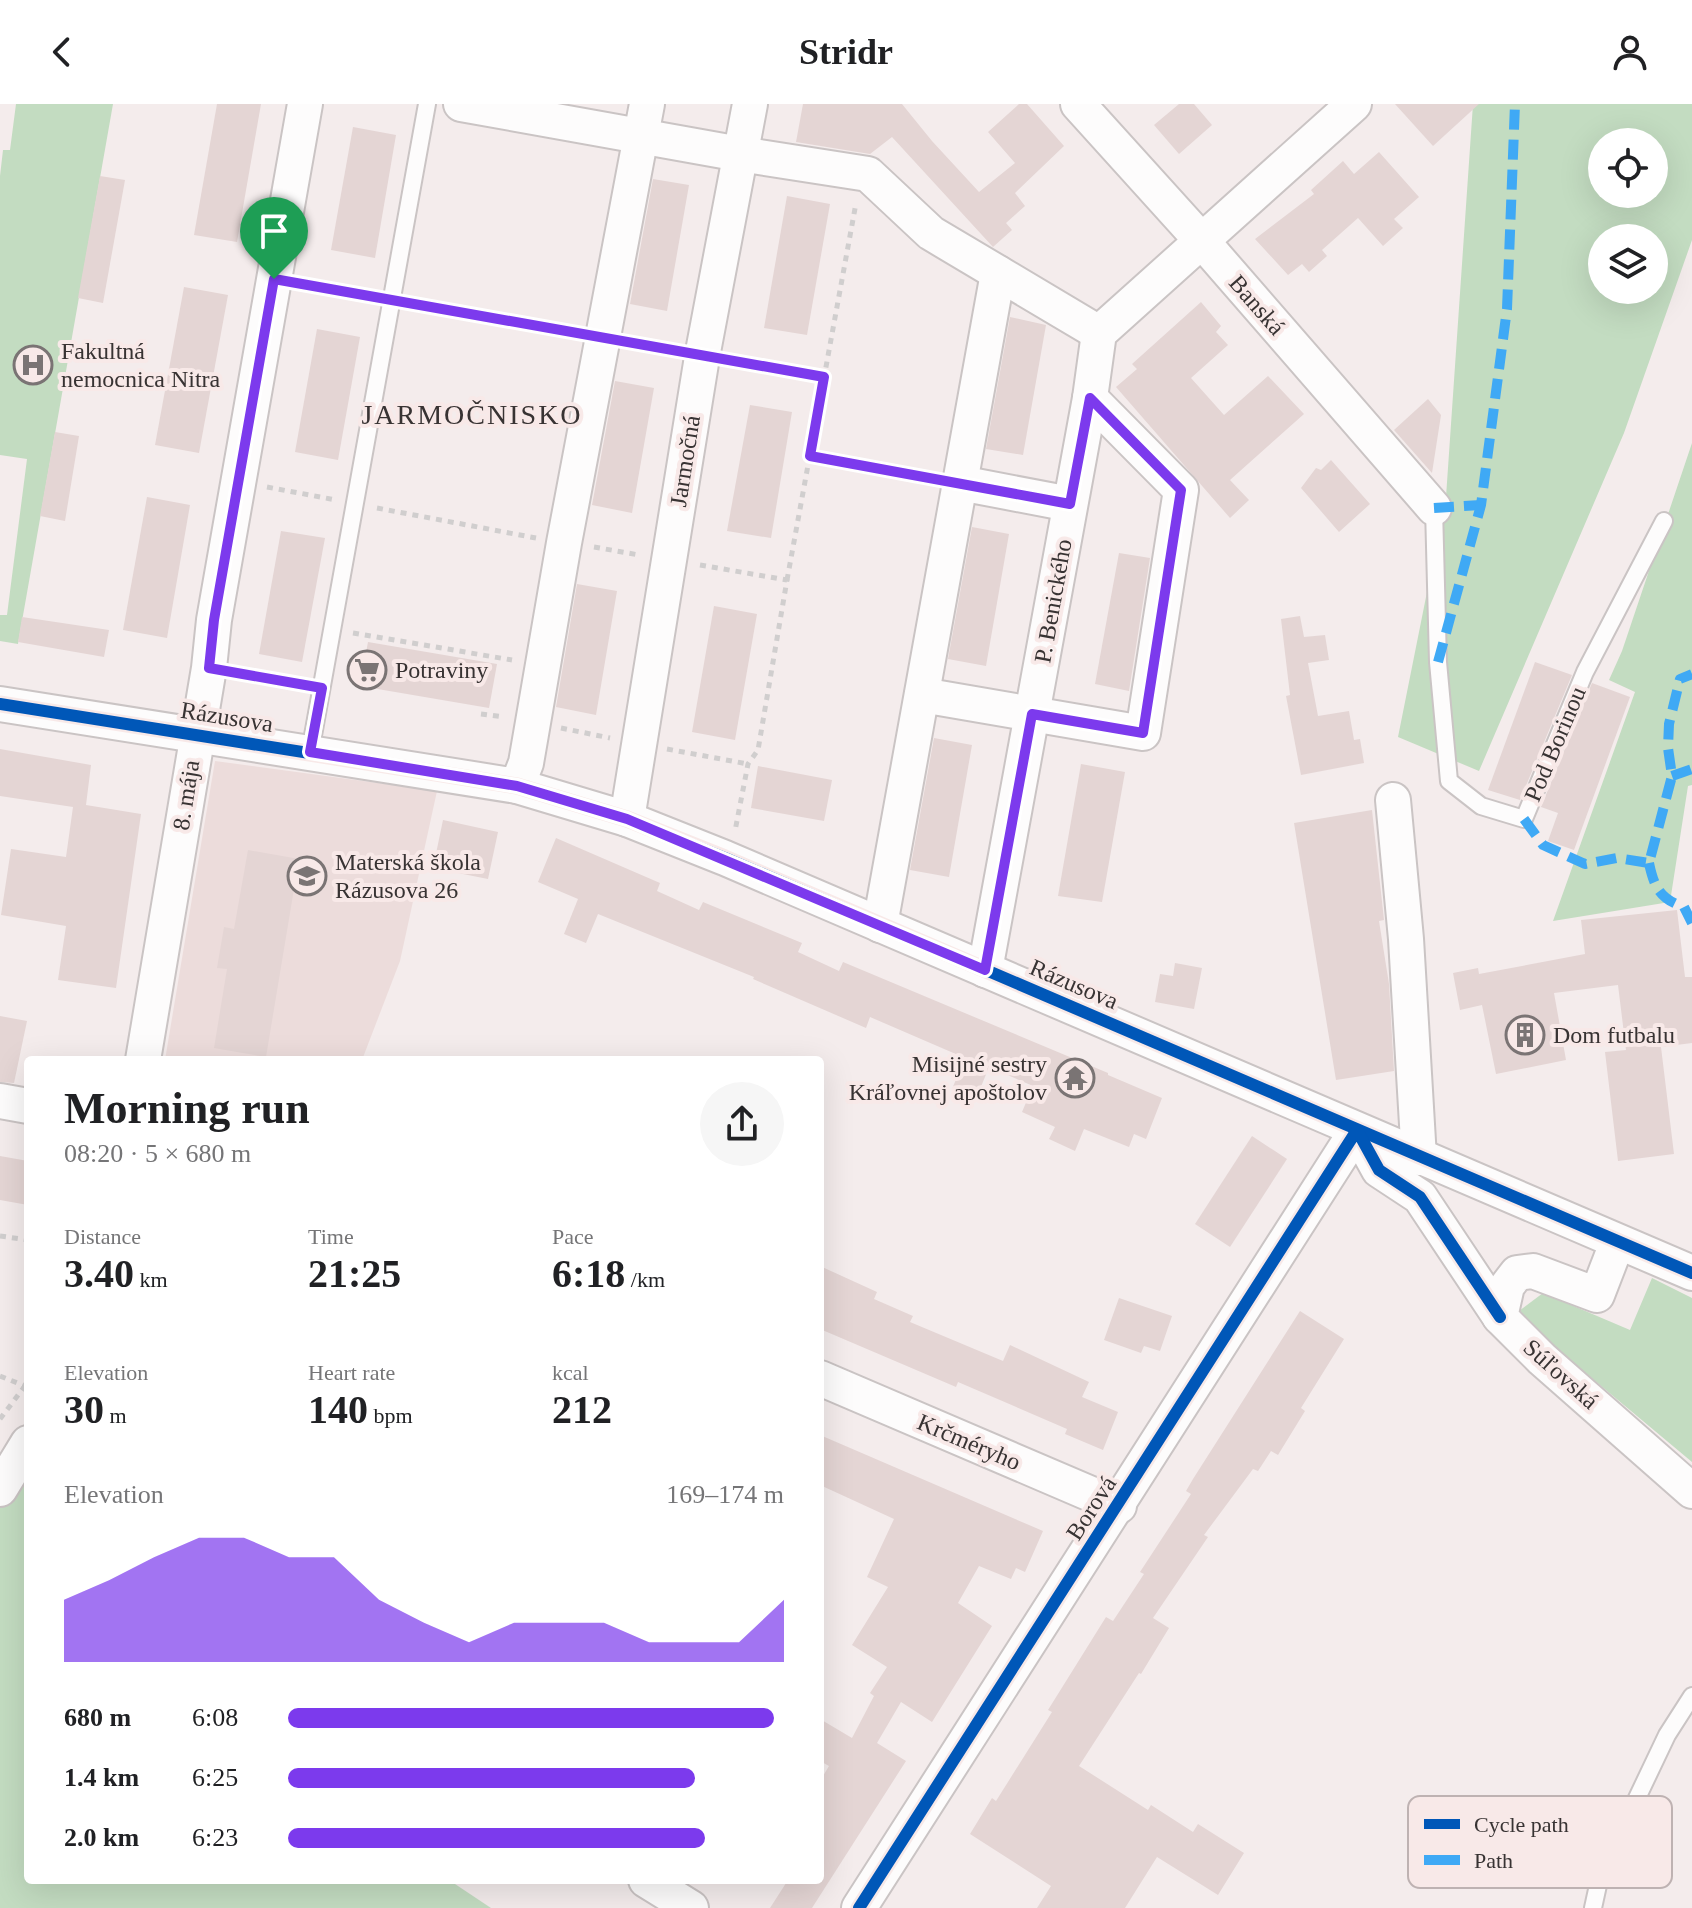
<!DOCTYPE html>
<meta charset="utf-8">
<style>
:root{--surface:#fff;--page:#f6f6f6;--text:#202124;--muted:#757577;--accent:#7c3aed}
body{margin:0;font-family:"Times New Roman",serif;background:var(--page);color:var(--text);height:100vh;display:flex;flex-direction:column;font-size:30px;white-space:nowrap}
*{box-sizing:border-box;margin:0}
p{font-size:26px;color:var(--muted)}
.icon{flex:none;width:44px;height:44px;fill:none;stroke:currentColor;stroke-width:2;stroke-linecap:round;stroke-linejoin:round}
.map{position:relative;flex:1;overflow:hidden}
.drawer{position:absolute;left:24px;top:952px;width:800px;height:828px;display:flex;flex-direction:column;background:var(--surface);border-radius:8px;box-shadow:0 8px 32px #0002}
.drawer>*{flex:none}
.fabs{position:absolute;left:1588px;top:24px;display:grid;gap:16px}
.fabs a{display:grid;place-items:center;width:80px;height:80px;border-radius:50%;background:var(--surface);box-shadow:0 8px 32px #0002;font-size:40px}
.pin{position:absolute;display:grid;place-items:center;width:68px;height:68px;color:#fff;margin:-82px -34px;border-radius:50% 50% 50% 0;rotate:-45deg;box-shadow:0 0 8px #0007}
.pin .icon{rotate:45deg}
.round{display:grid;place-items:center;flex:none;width:84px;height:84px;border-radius:42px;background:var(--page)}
.summary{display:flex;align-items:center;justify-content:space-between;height:136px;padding:0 40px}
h1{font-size:44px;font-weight:800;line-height:60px}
.figures{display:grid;grid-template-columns:repeat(3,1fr);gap:12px;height:136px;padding:8px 40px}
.figures div{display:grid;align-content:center}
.figures b{font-size:40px;font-weight:800}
.figures small{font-size:22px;font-weight:400}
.figures p{font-size:22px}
.chart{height:224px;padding:16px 40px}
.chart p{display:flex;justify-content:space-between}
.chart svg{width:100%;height:144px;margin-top:8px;fill:var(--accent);opacity:.7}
ul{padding:0 40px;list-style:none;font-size:26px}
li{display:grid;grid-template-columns:128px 96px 1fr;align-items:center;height:60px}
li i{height:20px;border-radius:10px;background:var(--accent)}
header{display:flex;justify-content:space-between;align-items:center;height:104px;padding:0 40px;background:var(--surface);font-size:36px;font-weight:800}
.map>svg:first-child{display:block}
</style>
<header><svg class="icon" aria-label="back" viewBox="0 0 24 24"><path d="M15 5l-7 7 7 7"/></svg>Stridr<svg class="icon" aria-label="person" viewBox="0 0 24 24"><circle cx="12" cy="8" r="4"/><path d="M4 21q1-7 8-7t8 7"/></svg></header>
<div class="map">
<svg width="1692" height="1804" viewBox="0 0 1692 1804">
<rect width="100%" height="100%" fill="#f4ecec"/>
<polygon fill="#ecdcdb" points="215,657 437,687 400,857 362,956 165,956"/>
<g fill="#c3dcc1" fill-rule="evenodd">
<polygon points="16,0 113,0 18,540 0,537 0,511 7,511 27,355 0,351 0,72 3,46 10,46"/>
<path d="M1473 0H1692V136L1624 329 1479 667 1398 633 1446 393ZM1602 38H1654V90H1602ZM1602 134H1654V186H1602Z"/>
<polygon points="1692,339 1692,681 1688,682 1670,798 1553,817 1635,588 1609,576 1622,547"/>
<polygon points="1652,1174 1692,1194 1692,1358 1515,1210 1543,1189 1630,1226"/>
<polygon points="28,1356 28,1776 449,1776 491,1804 0,1804 0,1396"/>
</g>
<g fill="#e4d5d4">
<polygon points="217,0 261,0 237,138 194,131"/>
<polygon points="803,0 902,0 932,37 979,88 1015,59 988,28 1019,0 1027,0 1064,42 1015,89 1025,102 1006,119 1012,126 993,143 892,33 870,50 796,38"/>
<polygon points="1179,0 1194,0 1212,21 1179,50 1154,21"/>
<polygon points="1395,0 1479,0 1433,42"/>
<polygon points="353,23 396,31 375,154 331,146"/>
<polygon points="1379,48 1419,93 1394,115 1403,124 1383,142 1358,114 1322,146 1327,152 1309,168 1302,160 1288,171 1255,135 1314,90 1311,86 1343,57 1354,70"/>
<polygon points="100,72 125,76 103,199 78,194"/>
<polygon points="653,75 689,81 667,207 630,200"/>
<polygon points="787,92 830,100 807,231 764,224"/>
<polygon points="184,183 228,191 199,349 155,341"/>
<polygon points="1201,198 1221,222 1216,228 1228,241 1191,274 1224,311 1268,272 1304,310 1230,376 1249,396 1230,414 1116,283 1137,265 1132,260"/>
<polygon points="1010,213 1046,221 1023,351 986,345"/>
<polygon points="317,225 360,233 338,356 295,348"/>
<polygon points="615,277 654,284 632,409 592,401"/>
<polygon points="1428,295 1441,311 1432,369 1394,326"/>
<polygon points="750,301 792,308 771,434 727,427"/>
<polygon points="55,328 79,332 65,417 40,412"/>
<polygon points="1331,356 1370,400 1339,428 1301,384 1316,364 1321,366"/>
<polygon points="147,393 190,401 167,534 123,526"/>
<polygon points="972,423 1009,430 986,562 948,555"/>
<polygon points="281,427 325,434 302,558 259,550"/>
<polygon points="1119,449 1150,454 1129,587 1095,580"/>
<polygon points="577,480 617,487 596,611 556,603"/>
<polygon points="714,502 757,510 735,636 692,628"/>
<polygon points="1300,512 1304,533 1325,531 1329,556 1308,559 1318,612 1349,607 1354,636 1360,635 1364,659 1301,671 1286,592 1290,591 1281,515"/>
<polygon points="22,513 109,526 104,553 18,538"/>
<polygon points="368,538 497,560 489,604 360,582"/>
<polygon points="1535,558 1572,571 1520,696 1488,686"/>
<polygon points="1592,579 1630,593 1574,746 1548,737 1558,709 1541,703"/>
<polygon points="934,634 972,641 949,773 910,766"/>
<polygon points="0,645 91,661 86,701 141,710 116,884 58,876 66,822 1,811 11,745 66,753 73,703 0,692"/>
<polygon points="1081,660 1125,668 1102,798 1058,792"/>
<polygon points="758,662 832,676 824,717 751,704"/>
<polygon points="1372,706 1384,816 1379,817 1389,880 1394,967 1336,976 1294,719"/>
<polygon points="443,716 498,728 488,775 433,764"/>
<polygon points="556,734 660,779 657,787 699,806 703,798 802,839 798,848 839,867 843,858 1108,969 1108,971 1162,994 1146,1035 1134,1030 1129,1043 1084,1025 1075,1047 1049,1035 1055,1023 1022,1008 1033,982 989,963 976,995 952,985 965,954 870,913 866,924 753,875 754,873 598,810 586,839 564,830 578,795 538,778"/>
<polygon points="248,746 299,755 266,953 214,944 227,865 217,864 224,823 234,825"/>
<polygon points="1677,806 1685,873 1692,873 1692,939 1661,943 1674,1050 1618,1057 1605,948 1626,946 1618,881 1554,889 1566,956 1496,970 1482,901 1460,906 1453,869 1478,864 1479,870 1585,850 1581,816"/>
<polygon points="1175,859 1202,864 1194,905 1155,898 1160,870 1173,872"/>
<polygon points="0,912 27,917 14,979 0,978"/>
<polygon points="1252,1032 1287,1055 1230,1143 1195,1120"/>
<polygon points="0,1052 28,1057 28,1101 0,1096"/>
<polygon points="820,1162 877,1188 874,1195 913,1212 910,1218 1003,1257 1010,1241 1089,1278 1082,1293 1118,1308 1103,1346 1065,1330 1067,1325 958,1278 956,1283 820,1225"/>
<polygon points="1119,1194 1172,1212 1160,1247 1144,1242 1141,1249 1104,1236"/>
<polygon points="1300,1207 1344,1235 1301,1304 1305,1307 1278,1351 1271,1347 1258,1367 1253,1365 1204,1431 1208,1433 1153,1514 1169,1524 1141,1570 1139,1569 1079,1662 1148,1706 1151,1701 1193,1728 1198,1720 1244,1749 1218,1791 1157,1753 1125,1804 1037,1804 1051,1782 970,1730 992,1694 996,1697 1052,1608 1048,1606 1106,1513 1113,1517 1144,1470 1140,1468 1191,1390 1186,1387 1193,1375"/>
<polygon points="820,1331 1043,1427 1025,1468 1016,1464 1011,1475 979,1462 958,1499 992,1522 932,1618 901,1598 877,1639 906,1657 812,1804 770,1804 788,1776 820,1776 820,1677 829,1662 820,1657 820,1615 852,1634 874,1592 870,1589 887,1563 852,1541 888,1483 867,1473 894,1415 820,1381"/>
</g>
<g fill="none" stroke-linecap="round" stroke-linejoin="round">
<defs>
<g id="lane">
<polyline points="1434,404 1438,558 1449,677 1481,702 1524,715 1585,568 1664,417"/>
<polyline points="310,648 427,0"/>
<polyline points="1593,1804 1600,1772 1667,1631 1692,1592"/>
</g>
<g id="street">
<polyline points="461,0 740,50 868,70 931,129 1099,229"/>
<polyline points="1078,0 1201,136 1434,404"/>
<polyline points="960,379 1070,400"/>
<polyline points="922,591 1143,629 1181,386 1090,294"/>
<polyline points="0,600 517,682 627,715 725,754 1692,1169"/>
<polyline points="517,682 526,659 564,439 647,0"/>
<polyline points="1393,696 1406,835 1419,1054"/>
<polyline points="627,715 702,253 750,0"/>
<polyline points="880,821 998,169"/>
<polyline points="985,866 1090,294 1099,229 1354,0"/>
<polyline points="143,956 209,564 214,516 305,0"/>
<polyline points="0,997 28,1002"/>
<polyline points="1617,1139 1597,1191 1533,1167 1517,1169 1507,1182 1500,1213 1542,1255 1692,1387"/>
<polyline points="820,1274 1119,1402"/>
<polyline points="0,1385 28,1339"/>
<polyline points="646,1776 691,1804"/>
<polyline points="859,1804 1357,1026 1379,1066 1420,1093 1500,1213"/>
</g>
</defs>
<use href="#lane" stroke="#cac4c4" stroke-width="20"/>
<use href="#street" stroke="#cac4c4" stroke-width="38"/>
<g stroke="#d0cece" stroke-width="5" stroke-dasharray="6 6" stroke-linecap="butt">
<polyline points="305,181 370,193"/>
<polyline points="411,200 575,230"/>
<polyline points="632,240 673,248"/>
<polyline points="730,258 824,273"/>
<polyline points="810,352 931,374"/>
<polyline points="267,383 336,396"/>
<polyline points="377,404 536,434"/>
<polyline points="594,443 639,451"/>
<polyline points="700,461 787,476 758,646 748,660 735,727"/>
<polyline points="787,476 856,99"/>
<polyline points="353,529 512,556"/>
<polyline points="238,569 303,580"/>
<polyline points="481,610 504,613"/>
<polyline points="561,624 610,634"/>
<polyline points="667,645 748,660"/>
<polyline points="0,1132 28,1136"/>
<polyline points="0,1272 25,1282"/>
<polyline points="0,1315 28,1278"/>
</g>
<use href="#lane" stroke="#fdfcfc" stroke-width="16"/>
<use href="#street" stroke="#fdfcfc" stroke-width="34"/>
<g stroke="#3fa9f5" stroke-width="10" stroke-dasharray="20 10" stroke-linecap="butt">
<polyline points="1434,404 1481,401"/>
<polyline points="1438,558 1481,401 1507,205 1515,0"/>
<polyline points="1672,672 1692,665"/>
<polyline points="1524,715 1543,741 1585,760 1617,754 1649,759 1672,672 1668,644 1669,620 1680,575 1692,570"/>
<path d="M1649 759C1654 783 1660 795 1684 803L1692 819"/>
</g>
<defs>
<g id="cycleway">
<polyline points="0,600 517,682 627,715 725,754 1692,1169"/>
<polyline points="859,1804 1357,1026 1379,1066 1420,1093 1500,1213"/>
</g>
</defs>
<use href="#cycleway" stroke="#f8e9e8" stroke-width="17"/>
<use href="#cycleway" stroke="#0057b8" stroke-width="12"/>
</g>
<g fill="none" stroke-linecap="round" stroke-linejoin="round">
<defs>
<polygon id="route" points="274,175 824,273 810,352 1070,400 1090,294 1181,386 1143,629 1032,610 985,866 627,715 517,682 310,648 322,584 209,564 214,516"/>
</defs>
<use href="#route" stroke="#fff" stroke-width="16"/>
<use href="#route" stroke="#7c3aed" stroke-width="10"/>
</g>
<defs>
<symbol id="hospital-ring" viewBox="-11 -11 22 22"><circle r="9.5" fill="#f8e9e8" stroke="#7a7474" stroke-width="1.5"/><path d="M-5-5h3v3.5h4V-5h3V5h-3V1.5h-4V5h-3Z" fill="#7a7474"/></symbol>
<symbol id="supermarket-ring" viewBox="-11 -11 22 22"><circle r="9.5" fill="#f8e9e8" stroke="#7a7474" stroke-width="1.5"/><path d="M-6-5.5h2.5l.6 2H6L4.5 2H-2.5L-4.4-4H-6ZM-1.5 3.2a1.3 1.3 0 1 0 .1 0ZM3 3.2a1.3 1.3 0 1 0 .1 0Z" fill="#7a7474"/></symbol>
<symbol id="school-ring" viewBox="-11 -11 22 22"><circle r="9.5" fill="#f8e9e8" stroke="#7a7474" stroke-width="1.5"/><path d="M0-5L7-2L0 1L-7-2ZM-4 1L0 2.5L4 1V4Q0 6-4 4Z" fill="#7a7474"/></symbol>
<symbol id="building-ring" viewBox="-11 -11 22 22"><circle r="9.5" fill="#f8e9e8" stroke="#7a7474" stroke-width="1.5"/><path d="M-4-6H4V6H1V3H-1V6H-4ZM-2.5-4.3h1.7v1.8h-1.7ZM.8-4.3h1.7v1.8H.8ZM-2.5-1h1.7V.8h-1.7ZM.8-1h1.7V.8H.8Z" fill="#7a7474"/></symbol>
<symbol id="temple-ring" viewBox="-11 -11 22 22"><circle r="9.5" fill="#f8e9e8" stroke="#7a7474" stroke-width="1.5"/><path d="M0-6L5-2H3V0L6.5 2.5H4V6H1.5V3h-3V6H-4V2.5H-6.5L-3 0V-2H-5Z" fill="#7a7474"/></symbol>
</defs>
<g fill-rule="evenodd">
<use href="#hospital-ring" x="11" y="239" width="44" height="44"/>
<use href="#supermarket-ring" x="345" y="544" width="44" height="44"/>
<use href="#school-ring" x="285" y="750" width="44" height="44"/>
<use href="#building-ring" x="1503" y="909" width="44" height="44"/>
<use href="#temple-ring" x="1053" y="952" width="44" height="44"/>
</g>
<g text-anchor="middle" stroke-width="8" stroke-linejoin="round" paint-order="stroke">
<g font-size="24" fill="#383333" stroke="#f8e9e8">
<text transform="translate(1257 201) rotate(49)" y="8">Banská</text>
<text transform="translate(685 357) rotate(-81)" y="8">Jarmočná</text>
<text transform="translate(1053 497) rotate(-80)" y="8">P. Benického</text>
<text transform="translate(227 613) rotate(9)" y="8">Rázusova</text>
<text transform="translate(1555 640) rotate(-67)" y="8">Pod Borinou</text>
<text transform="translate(186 691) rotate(-81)" y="8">8. mája</text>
<text transform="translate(1074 880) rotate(23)" y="8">Rázusova</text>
<text transform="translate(1561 1270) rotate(42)" y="8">Súľovská</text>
<text transform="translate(969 1338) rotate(23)" y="8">Krčméryho</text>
<text transform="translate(1091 1404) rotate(-57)" y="8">Borová</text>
</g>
<g font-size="24" fill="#383333" stroke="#f8e9e8" text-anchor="start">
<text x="61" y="255">Fakultná<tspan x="61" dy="28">nemocnica Nitra</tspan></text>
<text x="395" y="574">Potraviny</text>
<text x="335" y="766">Materská škola<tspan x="335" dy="28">Rázusova 26</tspan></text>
<text x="1553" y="939">Dom futbalu</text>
<text x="1047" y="968" text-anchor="end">Misijné sestry<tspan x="1047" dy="28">Kráľovnej apoštolov</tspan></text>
</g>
<g font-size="28" letter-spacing="2" fill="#383333" stroke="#f8e9e8">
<text x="472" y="320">JARMOČNISKO</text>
</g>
</g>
<rect x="1408" y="1692" width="264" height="92" rx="12" fill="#f8e9e8" stroke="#beb2b2" stroke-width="2"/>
<rect x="1424" y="1715" width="36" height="10" fill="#0057b8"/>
<rect x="1424" y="1751" width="36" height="10" fill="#3fa9f5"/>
<g font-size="22" fill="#383333">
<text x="1474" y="1728">Cycle path</text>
<text x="1474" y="1764">Path</text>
</g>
</svg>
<div class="fabs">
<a><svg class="icon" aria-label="locate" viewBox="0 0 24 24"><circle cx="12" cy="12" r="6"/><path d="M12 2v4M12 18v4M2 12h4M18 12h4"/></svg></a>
<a><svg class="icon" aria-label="layers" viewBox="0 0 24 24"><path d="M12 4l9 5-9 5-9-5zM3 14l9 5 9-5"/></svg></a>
</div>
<div class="pin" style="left:274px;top:175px;background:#1e9e55"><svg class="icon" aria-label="arrive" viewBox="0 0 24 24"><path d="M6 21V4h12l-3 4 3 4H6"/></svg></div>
<section class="drawer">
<div class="summary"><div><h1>Morning run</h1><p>08:20 · 5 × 680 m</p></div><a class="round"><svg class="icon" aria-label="share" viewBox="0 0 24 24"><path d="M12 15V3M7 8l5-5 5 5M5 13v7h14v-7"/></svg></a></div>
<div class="figures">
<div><p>Distance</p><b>3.40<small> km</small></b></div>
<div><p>Time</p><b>21:25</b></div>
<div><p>Pace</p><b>6:18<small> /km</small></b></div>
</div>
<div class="figures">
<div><p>Elevation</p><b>30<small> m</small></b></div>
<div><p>Heart rate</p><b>140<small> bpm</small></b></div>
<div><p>kcal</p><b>212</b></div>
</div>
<div class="chart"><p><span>Elevation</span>169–174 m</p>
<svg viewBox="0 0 160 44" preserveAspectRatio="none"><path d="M0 44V25L10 19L20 12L30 6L40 6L50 12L60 12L70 25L80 32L90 38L100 32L110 32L120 32L130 38L140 38L150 38L160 25V44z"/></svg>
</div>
<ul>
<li><b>680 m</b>6:08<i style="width:98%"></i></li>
<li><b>1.4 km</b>6:25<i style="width:82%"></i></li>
<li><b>2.0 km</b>6:23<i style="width:84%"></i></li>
</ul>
</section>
</div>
